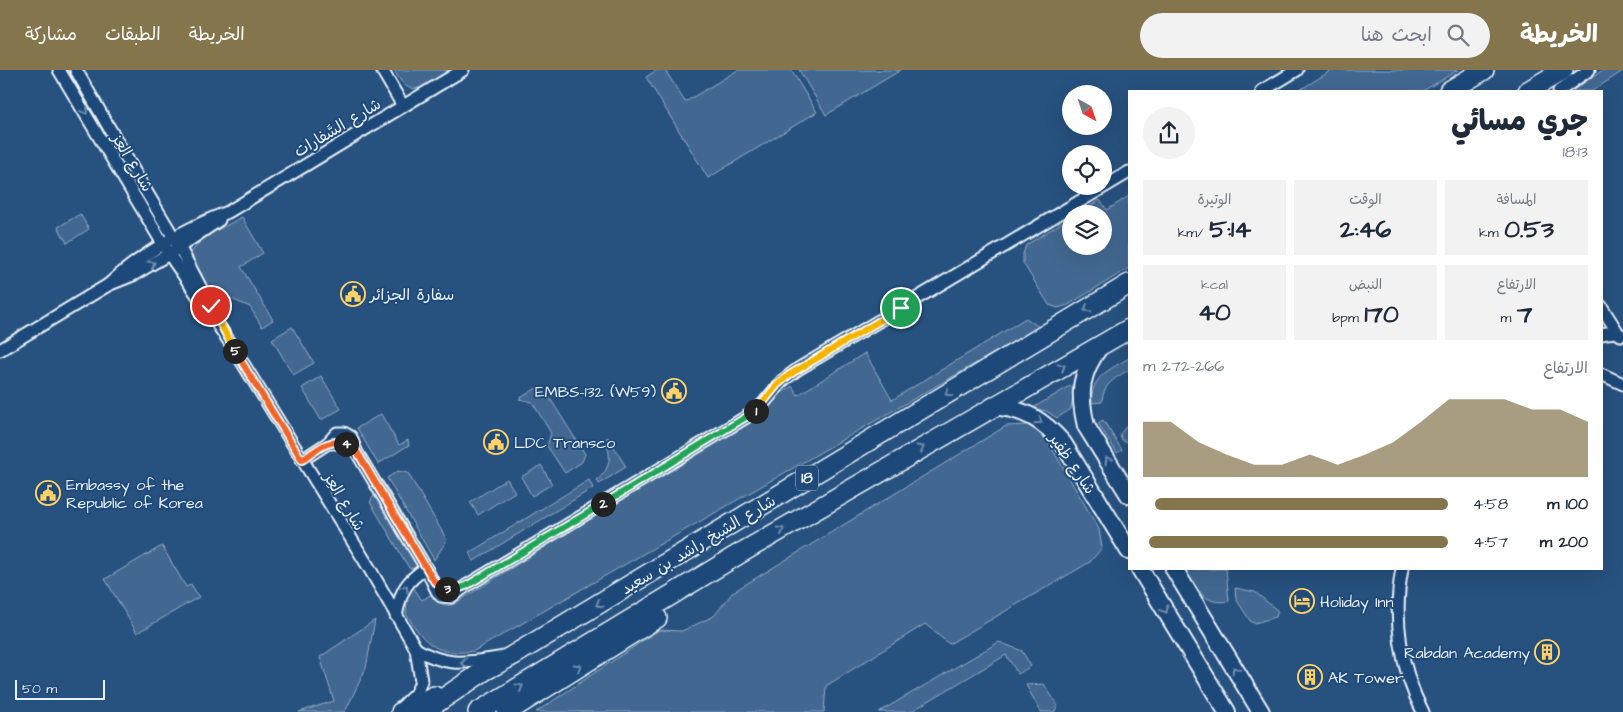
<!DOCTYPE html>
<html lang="ar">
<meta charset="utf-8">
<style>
:root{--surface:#fff;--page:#f2f2f3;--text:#1f2937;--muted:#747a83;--accent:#84754c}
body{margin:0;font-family:"Architects Daughter","Playpen Sans Arabic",sans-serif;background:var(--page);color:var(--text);direction:rtl;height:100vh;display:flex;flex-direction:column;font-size:19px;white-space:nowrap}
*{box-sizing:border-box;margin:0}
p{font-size:16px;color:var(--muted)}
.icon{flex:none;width:28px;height:28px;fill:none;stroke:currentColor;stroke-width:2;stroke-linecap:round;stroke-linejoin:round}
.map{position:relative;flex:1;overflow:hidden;direction:ltr}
.sheet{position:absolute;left:1128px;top:20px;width:475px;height:480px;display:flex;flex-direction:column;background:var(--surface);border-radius:0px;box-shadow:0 5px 20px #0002;direction:rtl}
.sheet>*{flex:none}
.needle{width:32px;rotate:140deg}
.tools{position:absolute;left:1062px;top:15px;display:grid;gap:10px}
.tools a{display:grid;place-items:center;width:50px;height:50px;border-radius:50%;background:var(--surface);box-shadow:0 5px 20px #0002;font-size:25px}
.scale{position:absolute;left:15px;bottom:12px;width:90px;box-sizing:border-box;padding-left:5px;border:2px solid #e8f1f8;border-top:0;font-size:14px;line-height:18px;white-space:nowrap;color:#e8f1f8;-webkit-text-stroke:4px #1f4a7a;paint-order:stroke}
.pin{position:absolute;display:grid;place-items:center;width:42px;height:42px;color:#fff;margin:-21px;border:2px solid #fff;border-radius:50%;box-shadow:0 1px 5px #0007}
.km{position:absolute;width:25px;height:25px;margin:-12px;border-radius:50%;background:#222;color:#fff;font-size:14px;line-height:25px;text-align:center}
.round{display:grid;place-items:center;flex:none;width:52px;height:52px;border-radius:26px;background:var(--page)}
.overview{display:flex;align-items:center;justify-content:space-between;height:85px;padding:0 15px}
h1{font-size:28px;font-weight:800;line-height:38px}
.figures{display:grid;grid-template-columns:repeat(3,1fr);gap:8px;height:85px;padding:5px 15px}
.figures div{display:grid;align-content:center;border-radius:0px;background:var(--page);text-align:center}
.figures b{font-size:25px;font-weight:800}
.figures small{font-size:14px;font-weight:400}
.figures p{font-size:14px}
.chart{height:140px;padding:10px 15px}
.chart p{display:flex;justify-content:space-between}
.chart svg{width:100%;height:90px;margin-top:5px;fill:var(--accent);opacity:.7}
ul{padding:0 15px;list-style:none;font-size:16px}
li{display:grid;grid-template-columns:80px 60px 1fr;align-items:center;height:38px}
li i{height:12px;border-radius:6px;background:var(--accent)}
header{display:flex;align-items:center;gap:30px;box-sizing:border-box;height:70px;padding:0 25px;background:var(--accent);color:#fff}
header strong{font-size:24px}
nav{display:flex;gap:28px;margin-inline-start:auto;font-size:18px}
.search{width:350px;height:45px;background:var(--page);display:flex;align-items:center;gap:12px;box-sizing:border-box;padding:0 18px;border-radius:28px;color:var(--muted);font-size:19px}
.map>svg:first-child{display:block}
</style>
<header>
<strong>الخريطة</strong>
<div class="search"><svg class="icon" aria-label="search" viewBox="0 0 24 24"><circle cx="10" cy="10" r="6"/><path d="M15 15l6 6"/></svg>ابحث هنا</div>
<nav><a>الخريطة</a><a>الطبقات</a><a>مشاركة</a></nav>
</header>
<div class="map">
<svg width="1623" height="642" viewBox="0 0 1623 642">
<rect width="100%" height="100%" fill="#27517f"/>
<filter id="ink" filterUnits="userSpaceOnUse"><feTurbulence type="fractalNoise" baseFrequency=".02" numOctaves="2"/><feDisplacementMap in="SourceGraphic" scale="10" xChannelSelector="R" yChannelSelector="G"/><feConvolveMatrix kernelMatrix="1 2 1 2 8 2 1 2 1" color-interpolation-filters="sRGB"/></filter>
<g filter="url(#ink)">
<g fill="#436891" stroke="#96acc4">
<path d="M394 0H448C439 8 418 25 406 16 401 13 397 5 394 0Z"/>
<polygon points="657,0 665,0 685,32 738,0 791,0 817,42 708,108 646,7"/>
<polygon points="799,0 901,0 826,45"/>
<polygon points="1332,0 1458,0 1423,21 1298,21"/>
<polygon points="1603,0 1623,1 1592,21 1572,21"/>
<polygon points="1129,126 1129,198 1068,235 1058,238 1049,235 1023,193 1023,184 1026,175 1071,147 1071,176 1104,176 1104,144 1077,144 1100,130 1107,140"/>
<polygon points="80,144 89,159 67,173 58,157"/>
<path d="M242 147 263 183 241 197 273 250 262 257 250 237 208 219 190 186C197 167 225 157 242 147Z"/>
<path d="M1026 248 1039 257 474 581C436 586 426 575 406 544L407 528 413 517 422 530 432 524C438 532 443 538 454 534L670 399 792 316 798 325 865 283 892 330Z"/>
<polygon points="292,257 314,293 293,305 272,269"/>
<path d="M1129 288V300C1115 308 1103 314 1102 332L1092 333C1090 307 1109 300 1129 288Z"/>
<polygon points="321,306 341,339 321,350 302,318"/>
<polygon points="1075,313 1071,339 1057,348 1046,341 1033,338"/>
<polygon points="539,318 546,322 585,384 582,392 565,403 547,376 551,363 532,332 519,329 535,319"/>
<polygon points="381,344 399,375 408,370 409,375 378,394 357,358"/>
<polygon points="1103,350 1122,380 1117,383 1098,353"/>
<polygon points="1129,353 1129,372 1125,372 1121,369 1120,364"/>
<polygon points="1027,355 1044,365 1099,459 1102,478 1090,492 949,574 925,554 826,616 824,642 536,642 659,560 682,561 714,546 733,522 1006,356"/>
<path d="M608 367 626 397 599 414 597 410C610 400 613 384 604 370Z"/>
<polygon points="541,395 552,414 532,426 521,407"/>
<polygon points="398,401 408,403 447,470 434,490 387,408"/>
<polygon points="507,409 515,422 478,445 470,432"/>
<polygon points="589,410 593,418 474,491 469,483"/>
<polygon points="383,411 431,493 419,499 409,498 370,432"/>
<polygon points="162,476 186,517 191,514 199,527 137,563 105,509"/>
<path d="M1185 499H1226L1229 531C1203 536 1196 517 1185 499Z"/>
<polygon points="1235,518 1255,522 1278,541 1276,547 1255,553 1251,552 1236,529"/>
<polygon points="375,550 366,598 346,640 344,642 299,642 334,631 320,587"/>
<polygon points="999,572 1022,581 1031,596 1018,604 1006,585 910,642 879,642"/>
<polygon points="1044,614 1058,636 1054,642 1041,642 1026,615"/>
</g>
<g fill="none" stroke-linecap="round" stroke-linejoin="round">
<defs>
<g id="street">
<polyline points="59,0 169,184 231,274 368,496 416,579 421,611 417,622 403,636"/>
<polyline points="76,0 138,108 180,178 205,226"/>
<polyline points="382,0 403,36"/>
<polyline points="1262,21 1297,0"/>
<polyline points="1559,21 1589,0"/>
<path d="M108 215C141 184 186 158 228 142L463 0"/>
<polyline points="1601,236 1618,263"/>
<polyline points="1601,264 1614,262 1621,265"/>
<polyline points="0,280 108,215 133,205 169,184 219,150"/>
<polyline points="1601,304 1623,314"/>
<polyline points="328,373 344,373 356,381"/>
<polyline points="302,390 328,373 337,363 344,363 351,367 356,381 426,498 437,521 441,526 451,527 466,516 748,346 763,334 782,311 798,299 1129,102"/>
<path d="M1402 499C1393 546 1400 599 1423 642"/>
<path d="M396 546C401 521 405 512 426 498"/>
<path d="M416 579C447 597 464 593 498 588"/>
</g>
<g id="secondary">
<path d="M1101 275C1080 303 1078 322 1086 356L1129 425"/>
<path d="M993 336C1025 339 1043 350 1063 373L1129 481"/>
<polyline points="1140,499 1227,642"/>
<polyline points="1174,499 1261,642"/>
</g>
<g id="primary">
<polyline points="1449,21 1484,0"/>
<polyline points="1528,21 1563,0"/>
<polyline points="401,642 434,626"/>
<polyline points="423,642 484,601 512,586 1129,214"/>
<polyline points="478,642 739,484 1129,259"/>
<polyline points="507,642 657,548"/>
</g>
</defs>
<use href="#street" stroke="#e8f1f8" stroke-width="15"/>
<use href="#secondary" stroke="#e8f1f8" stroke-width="20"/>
<use href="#primary" stroke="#e8f1f8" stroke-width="22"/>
<use href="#street" stroke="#1f4a7a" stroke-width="11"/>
<use href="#secondary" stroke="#1f4a7a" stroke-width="16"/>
<use href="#primary" stroke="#1f4a7a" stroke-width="19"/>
</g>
<defs><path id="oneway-chevron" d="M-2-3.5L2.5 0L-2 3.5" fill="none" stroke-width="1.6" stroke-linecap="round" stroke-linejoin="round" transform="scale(1.25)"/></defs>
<g stroke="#6f8dac">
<use href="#oneway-chevron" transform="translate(85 41) rotate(59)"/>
<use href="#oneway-chevron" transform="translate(152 194) rotate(-31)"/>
<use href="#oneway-chevron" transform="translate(1087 239) rotate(149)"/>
<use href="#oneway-chevron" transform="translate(1062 297) rotate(-30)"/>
<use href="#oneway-chevron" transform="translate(948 323) rotate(149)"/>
<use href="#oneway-chevron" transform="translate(1039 351) rotate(33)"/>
<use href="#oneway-chevron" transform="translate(921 378) rotate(-30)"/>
<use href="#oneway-chevron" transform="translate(1108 390) rotate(-122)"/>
<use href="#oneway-chevron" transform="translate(781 460) rotate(-30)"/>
<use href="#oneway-chevron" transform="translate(405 518) rotate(-59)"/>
<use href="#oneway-chevron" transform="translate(599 534) rotate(149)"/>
<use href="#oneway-chevron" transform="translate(1165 540) rotate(59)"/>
<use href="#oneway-chevron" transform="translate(464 593) rotate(178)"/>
<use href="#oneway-chevron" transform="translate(578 597) rotate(-31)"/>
<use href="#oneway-chevron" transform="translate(1235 600) rotate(-121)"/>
<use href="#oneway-chevron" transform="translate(520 617) rotate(-31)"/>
</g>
</g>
<g fill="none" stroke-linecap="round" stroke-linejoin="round" filter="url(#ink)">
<defs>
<polyline id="split-1" points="756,341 777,315 789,305 901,238"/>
<polyline id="split-2" points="603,434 756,341"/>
<polyline id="split-3" points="447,519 454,520 466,516 603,434"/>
<polyline id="split-4" points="346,374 356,380 434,511 447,519"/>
<path id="split-5" d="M235 281 302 390C316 381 329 367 346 374"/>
<polyline id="split-6" points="211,236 235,281"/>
</defs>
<use href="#split-1" stroke="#fff" stroke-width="10"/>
<use href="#split-2" stroke="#fff" stroke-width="10"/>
<use href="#split-3" stroke="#fff" stroke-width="10"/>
<use href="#split-4" stroke="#fff" stroke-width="10"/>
<use href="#split-5" stroke="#fff" stroke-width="10"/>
<use href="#split-6" stroke="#fff" stroke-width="10"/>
<use href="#split-1" stroke="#f5b400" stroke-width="6"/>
<use href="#split-2" stroke="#22a559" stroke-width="6"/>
<use href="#split-3" stroke="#22a559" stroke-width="6"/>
<use href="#split-4" stroke="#f0652b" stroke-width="6"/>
<use href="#split-5" stroke="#f0652b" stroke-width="6"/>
<use href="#split-6" stroke="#f5b400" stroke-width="6"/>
</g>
<defs>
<symbol id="civic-ring" viewBox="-11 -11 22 22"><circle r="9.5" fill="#1f4a7a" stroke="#ffd166" stroke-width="1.5"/><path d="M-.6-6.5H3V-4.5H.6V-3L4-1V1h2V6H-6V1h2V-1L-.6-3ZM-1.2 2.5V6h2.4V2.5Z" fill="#ffd166"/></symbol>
<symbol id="hotel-ring" viewBox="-11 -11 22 22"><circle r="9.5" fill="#1f4a7a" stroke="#ffd166" stroke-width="1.5"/><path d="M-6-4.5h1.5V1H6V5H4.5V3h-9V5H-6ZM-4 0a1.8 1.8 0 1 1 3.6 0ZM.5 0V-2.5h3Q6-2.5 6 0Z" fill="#ffd166"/></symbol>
<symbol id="building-ring" viewBox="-11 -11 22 22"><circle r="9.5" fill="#1f4a7a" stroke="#ffd166" stroke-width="1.5"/><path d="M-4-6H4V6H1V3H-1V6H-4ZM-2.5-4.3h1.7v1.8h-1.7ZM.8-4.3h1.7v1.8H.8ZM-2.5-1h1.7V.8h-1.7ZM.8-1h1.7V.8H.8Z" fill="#ffd166"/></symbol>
</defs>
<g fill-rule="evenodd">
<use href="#civic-ring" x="339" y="210" width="28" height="28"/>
<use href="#civic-ring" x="660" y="307" width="28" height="28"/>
<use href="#civic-ring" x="482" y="358" width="28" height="28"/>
<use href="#civic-ring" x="34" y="409" width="28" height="28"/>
<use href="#hotel-ring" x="1288" y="517" width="28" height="28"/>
<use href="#building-ring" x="1533" y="568" width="28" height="28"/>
<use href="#building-ring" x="1296" y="593" width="28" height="28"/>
</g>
<g text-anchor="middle" stroke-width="4" stroke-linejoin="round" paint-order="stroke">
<rect fill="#1f4a7a" stroke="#acbfd2" stroke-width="1" x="796" y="395.5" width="22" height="25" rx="4"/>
<g font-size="15" font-weight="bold" fill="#e8f1f8">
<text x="807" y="413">18</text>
</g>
<g font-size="16" fill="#e8f1f8" stroke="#1f4a7a">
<text transform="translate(337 57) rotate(-31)" y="6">شارع السَّفارات</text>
<text transform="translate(133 92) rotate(59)" y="6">شارع العِز</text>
<text transform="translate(1073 393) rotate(56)" y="6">شارع ظفير</text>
<text transform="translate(345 431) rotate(59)" y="6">شارع العِز</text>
<text transform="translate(698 474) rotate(-31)" y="6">شارع الشيخ راشد بن سعيد</text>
</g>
<g font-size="16" fill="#e8f1f8" stroke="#1f4a7a" text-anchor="start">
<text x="370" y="230">سفارة الجزائر</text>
<text x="656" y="327" text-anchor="end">EMBS-132 (W59)</text>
<text x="514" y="378">LDC Transco</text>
<text x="66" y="420">Embassy of the<tspan x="66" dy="18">Republic of Korea</tspan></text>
<text x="1320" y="537">Holiday Inn</text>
<text x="1530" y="588" text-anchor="end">Rabdan Academy</text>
<text x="1328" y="613">AK Tower</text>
</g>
</g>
</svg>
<div class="tools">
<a><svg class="needle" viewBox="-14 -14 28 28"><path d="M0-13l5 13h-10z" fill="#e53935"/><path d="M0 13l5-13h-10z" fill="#747a83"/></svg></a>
<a><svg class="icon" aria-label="locate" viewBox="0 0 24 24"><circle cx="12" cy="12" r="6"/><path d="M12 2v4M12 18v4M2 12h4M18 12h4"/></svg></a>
<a><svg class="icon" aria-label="layers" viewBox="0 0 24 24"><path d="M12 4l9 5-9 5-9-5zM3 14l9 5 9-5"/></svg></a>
</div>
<div class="scale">50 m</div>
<div class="pin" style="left:901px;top:238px;background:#1e9e55"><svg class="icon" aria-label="arrive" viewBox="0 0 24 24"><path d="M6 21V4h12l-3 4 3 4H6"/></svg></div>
<div class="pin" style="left:211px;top:236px;background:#d93025"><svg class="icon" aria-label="check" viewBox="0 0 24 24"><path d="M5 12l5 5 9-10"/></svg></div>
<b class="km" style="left:756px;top:341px">1</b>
<b class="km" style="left:603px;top:434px">2</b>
<b class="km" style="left:447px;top:519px">3</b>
<b class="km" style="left:346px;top:374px">4</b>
<b class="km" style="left:235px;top:281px">5</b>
<section class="sheet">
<div class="overview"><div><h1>جري مسائي</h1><p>18:13</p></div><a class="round"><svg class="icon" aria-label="share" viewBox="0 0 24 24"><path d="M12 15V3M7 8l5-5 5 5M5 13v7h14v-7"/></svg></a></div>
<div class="figures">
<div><p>المسافة</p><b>0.53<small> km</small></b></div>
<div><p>الوقت</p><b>2:46</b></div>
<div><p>الوتيرة</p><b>5:14<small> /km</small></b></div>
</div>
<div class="figures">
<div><p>الارتفاع</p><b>7<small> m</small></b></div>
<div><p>النبض</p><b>170<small> bpm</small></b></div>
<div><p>kcal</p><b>40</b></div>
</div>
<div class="chart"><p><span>الارتفاع</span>266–272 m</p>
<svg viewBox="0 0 160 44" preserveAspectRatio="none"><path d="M0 44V17L10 17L20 27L30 33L40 38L50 38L60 33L70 38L80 33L90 27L100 17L110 6L120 6L130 6L140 11L150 11L160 17V44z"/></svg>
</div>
<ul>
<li><b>100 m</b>4:58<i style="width:96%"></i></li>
<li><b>200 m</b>4:57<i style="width:98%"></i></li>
</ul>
</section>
</div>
